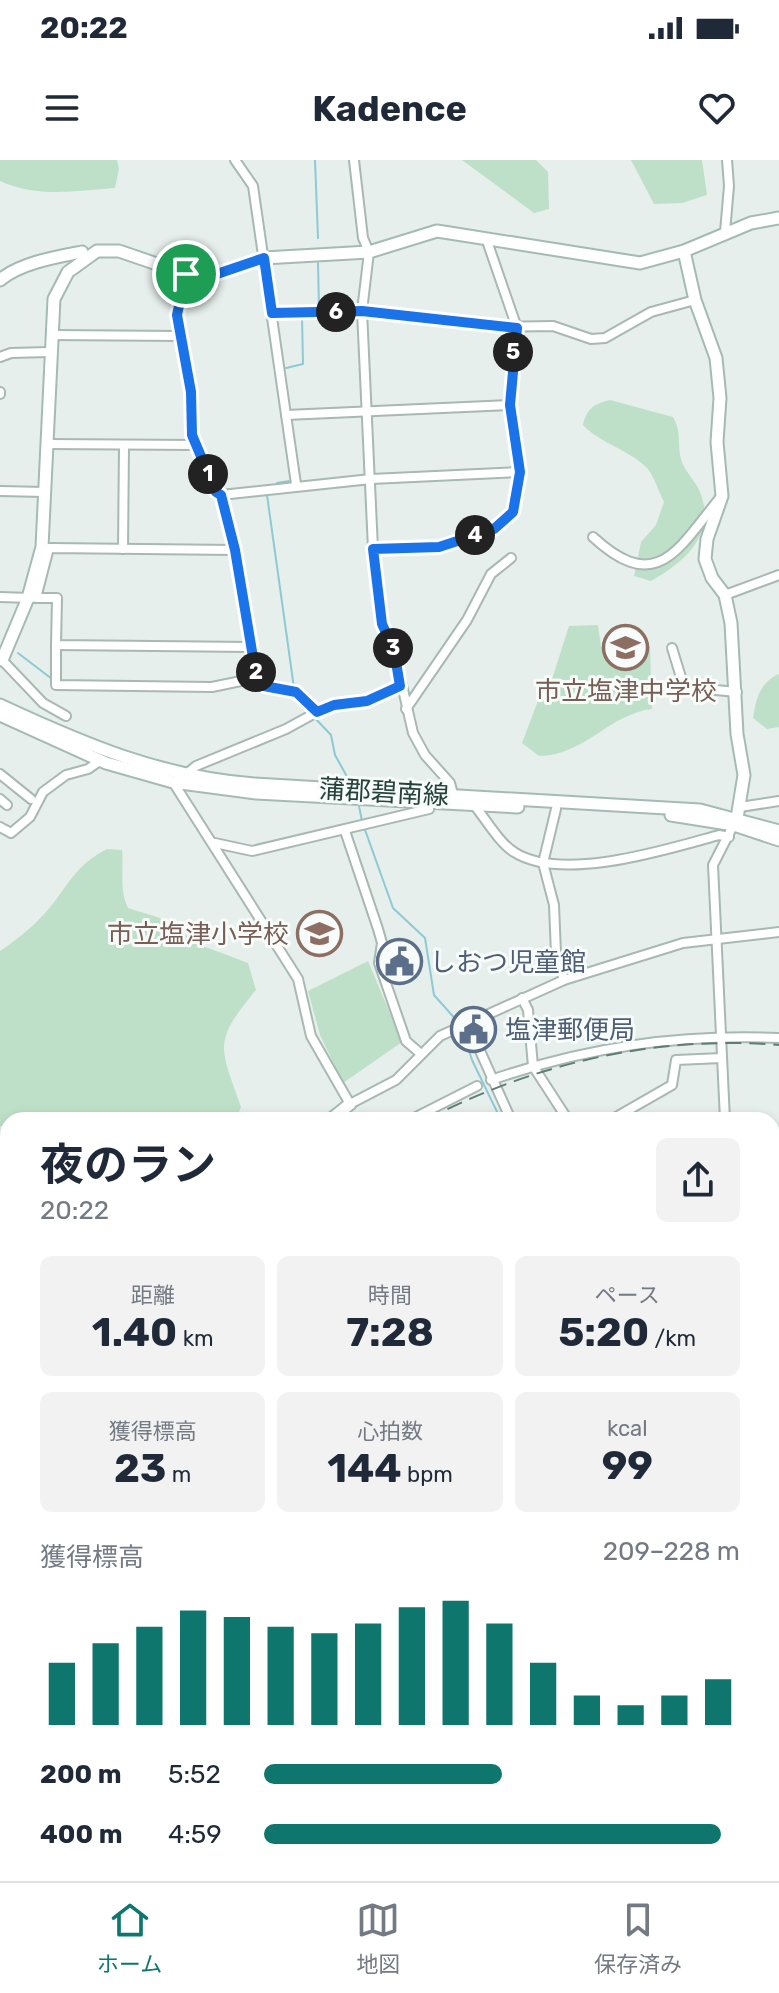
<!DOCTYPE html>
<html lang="ja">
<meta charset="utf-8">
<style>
:root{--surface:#fff;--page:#f2f2f3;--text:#1f2937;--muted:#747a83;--line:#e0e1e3;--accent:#0f766e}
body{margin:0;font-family:Rubik,"Noto Sans JP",sans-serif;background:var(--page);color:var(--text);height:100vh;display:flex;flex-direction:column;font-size:30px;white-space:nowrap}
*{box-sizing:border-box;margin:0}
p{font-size:26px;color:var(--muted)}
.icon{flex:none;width:44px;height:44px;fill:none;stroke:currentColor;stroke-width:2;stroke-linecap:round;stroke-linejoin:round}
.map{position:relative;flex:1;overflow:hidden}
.sheet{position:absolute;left:0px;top:952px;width:780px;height:770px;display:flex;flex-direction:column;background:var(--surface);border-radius:24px 24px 0 0;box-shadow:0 4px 12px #0003}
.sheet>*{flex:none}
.pin{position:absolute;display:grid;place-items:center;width:68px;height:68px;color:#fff;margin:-34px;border:4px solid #fff;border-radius:50%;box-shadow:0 2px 8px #0007}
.km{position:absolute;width:40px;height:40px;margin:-20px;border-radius:50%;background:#222;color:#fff;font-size:22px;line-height:40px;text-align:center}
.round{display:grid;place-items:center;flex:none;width:84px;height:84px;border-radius:12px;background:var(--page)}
.headline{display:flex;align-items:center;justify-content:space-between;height:136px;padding:0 40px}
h1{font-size:44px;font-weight:700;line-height:60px}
.figures{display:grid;grid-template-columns:repeat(3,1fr);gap:12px;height:136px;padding:8px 40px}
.figures div{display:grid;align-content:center;border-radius:12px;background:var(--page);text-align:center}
.figures b{font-size:40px;font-weight:700}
.figures small{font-size:22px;font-weight:400}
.figures p{font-size:22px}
.chart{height:224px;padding:16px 40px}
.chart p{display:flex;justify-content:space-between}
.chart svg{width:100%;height:144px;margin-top:8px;stroke:var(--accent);stroke-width:6}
ul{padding:0 40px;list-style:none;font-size:26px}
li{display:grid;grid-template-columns:128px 96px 1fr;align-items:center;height:60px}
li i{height:20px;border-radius:10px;background:var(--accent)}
.status{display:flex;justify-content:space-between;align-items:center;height:56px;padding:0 40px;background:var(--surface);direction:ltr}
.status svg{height:22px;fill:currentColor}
header{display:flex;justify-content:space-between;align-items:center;height:104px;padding:0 40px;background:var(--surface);font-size:36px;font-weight:700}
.tabs{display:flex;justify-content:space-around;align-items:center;height:112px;border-top:2px solid var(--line);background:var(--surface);font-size:22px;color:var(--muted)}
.tabs a{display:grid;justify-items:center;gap:4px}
.tabs .selected{color:var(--accent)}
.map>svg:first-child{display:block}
</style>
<div class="status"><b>20:22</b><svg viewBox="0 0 49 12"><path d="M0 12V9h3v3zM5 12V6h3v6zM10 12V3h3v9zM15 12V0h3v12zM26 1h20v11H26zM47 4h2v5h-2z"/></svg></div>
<header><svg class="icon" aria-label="menu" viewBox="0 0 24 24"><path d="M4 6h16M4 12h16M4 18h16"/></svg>Kadence<svg class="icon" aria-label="heart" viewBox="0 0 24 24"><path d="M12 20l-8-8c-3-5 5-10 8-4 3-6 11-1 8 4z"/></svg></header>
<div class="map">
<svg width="779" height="1721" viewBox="0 0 779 1721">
<rect width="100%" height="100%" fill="#e6efeb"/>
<g fill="#bfe0c8">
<path d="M0 0H117L119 9 115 28C76 31 37 38 0 21Z"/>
<polygon points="462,0 536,0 548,12 549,49 534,53"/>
<polygon points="631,0 702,0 707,35 682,43 654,44"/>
<path d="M610 240 673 257C682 273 677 283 681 299 684 311 696 321 700 332 717 374 685 402 651 421L634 416 641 382 656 365 664 342C659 332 654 316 647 308 628 289 601 284 583 265 587 248 594 244 610 240Z"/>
<path d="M598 465 601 487 650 486 652 549C609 554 584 596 539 596L522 583 539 538 547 535 569 466Z"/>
<path d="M779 514V567L767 569 753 558C756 539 760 522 779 514Z"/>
<path d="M107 689 122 690C124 711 119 729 128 748L160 758 203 786 248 803 256 830C212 883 220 886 241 947L236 960H8V967L0 966V791C21 777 40 761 55 741 72 718 81 702 107 689Z"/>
<polygon points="368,801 402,882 343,923 320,875 308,831"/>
</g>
<polygon fill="#8ec9d4" points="779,1200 779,1417 772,1423 772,1204"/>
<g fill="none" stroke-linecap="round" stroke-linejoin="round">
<g stroke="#8ec9d4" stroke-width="2">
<polyline points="315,0 318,78"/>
<polyline points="318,103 319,148"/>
<polyline points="286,208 303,204 302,157"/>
<polyline points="277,323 289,321"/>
<polyline points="267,335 294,528"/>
<polyline points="18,493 52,519"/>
<polyline points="62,521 213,523"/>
<polyline points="250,527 264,530"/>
<polyline points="290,535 308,552"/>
<polyline points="313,556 331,575 335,595 350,622"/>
<polyline points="359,646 362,661"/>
<polyline points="364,667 393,748 425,778 434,835 458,862"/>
<polyline points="462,868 472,900 501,960"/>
</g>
<defs>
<g id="street">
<polyline points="235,0 253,26 296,324"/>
<polyline points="354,0 363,78 369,92 362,151 373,389 382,464 394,490 413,573 425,595 450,623 454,638"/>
<polyline points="725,72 729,26 727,0"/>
<polyline points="186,114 177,155 191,232 192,275 216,332 221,335 235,390 257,521 264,526 296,532 317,552"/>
<polyline points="272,153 362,151 492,167 553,166 591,179 605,178 651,152 695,140"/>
<polyline points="51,175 180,176"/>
<polyline points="0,197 11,193 49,192"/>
<polyline points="0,232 0,234"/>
<polyline points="286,255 510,245"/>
<polyline points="46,284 197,285"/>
<polyline points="0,331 45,332"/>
<polyline points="221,335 371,319 520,312"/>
<path d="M593 377C656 435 677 391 719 339"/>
<polyline points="123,389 124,285"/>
<polyline points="373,389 439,387 494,369 513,352 520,312 510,245 517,168 486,78"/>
<polyline points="235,390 49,388 36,438 57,438 56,485 251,487"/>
<polyline points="725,435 779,415"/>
<polyline points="0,437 31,438"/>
<polyline points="56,485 56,525 212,527 256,518"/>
<polyline points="672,488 684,527 737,532"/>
<polyline points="2,500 43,543 66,556"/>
<polyline points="406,549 467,460 491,414 511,398"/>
<polyline points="0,614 31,639"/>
<polyline points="185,615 196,606 286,569 317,552 334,545 367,541 400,526"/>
<polyline points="173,622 298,819 311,876 350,944 396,920 440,876 564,820 683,783 779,772"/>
<polyline points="0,639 7,645"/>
<path d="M474 645C486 659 499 683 514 692 562 723 668 689 719 675L729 677"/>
<polyline points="740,647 779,641"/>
<polyline points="556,649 543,703 554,745 556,793 564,820"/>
<polyline points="0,667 11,673 30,657 43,632 66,615 88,609 101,600"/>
<polyline points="345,671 378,769 382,783 379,803 406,881 421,894"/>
<polyline points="215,683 252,691 429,649 422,642"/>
<polyline points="522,838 528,850 533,906 568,960"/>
<polyline points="468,864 511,960"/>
<path d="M491 920C587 887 678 874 779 878"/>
<polyline points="410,960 477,926"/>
<polyline points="611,960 672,925 676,900 722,898"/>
<polyline points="725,960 713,705 735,662"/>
<polyline points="772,1116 779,1119"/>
<polyline points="0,1132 8,1131"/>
<polyline points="0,1229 8,1224"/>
<polyline points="0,1334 4,1328 8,1332"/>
<polyline points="772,1441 779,1435"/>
<polyline points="0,1495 8,1482"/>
<polyline points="0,1497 8,1507"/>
<polyline points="772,1566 779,1558"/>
<polyline points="772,1579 779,1585"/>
<polyline points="0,1589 8,1595"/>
<polyline points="0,1686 8,1691"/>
<polyline points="772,1711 779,1703"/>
<polyline points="48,1714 60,1721"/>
<polyline points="147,1714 155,1721"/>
<polyline points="644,1714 651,1721"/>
<polyline points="682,1714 690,1721"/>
<polyline points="182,1721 185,1714"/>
<polyline points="342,1721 347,1714"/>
<polyline points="493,1721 499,1714"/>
<polyline points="628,1721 634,1714"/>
<polyline points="763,1721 770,1714"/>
</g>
<g id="secondary">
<polyline points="684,91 695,140 716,198 720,238 717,282 722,336 707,379 705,399 712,418 725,435 731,463 737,574 744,615 737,658"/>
<path d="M0 120C20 103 56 97 82 92L84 98"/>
<polyline points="2,500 28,438 42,387 54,139 68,112 97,91 119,91 186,114 208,117 264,98 369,92 437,71 640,103 684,91 751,63 779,58"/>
<path d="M0 545C84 584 161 617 254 624L700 650 779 671"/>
<polyline points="0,555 106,603 173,622 256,633 518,647"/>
<polyline points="671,655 734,665 779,680"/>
<polyline points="330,960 350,944"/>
<polyline points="772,1001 779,1002"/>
<polyline points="0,1429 8,1435"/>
<polyline points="0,1659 8,1647"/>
<polyline points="380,1714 390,1721"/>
<polyline points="656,1714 663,1721"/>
<polyline points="669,1714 676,1721"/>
</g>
<g id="highway">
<polyline points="772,1029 779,1013"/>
<polyline points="772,1056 779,1042"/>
<polyline points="0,1098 8,1104"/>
<polyline points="244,1721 247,1714"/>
<polyline points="258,1721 262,1714"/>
</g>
</defs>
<use href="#street" stroke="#a8b8b2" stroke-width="12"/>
<use href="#secondary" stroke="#a4bbb3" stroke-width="15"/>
<use href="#highway" stroke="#c2cac8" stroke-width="18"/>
<use href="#street" stroke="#fff" stroke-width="8"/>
<use href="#secondary" stroke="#fff" stroke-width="11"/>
<use href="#highway" stroke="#2f6f62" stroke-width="14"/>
<g stroke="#5f7d75" stroke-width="2" stroke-dasharray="16 8" stroke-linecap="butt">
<path d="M426 960C535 903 656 875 779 885"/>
<polyline points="0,1140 8,1139"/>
<polyline points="0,1219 8,1214"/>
</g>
</g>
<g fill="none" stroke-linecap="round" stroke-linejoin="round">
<defs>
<polygon id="route" points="264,98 272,153 362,151 517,168 510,245 520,312 513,352 494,369 439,387 373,389 382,464 394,490 400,526 367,541 334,545 317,552 296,532 264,526 257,521 235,390 221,335 216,332 192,275 191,232 177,155 186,114 208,117"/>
</defs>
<use href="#route" stroke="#fff" stroke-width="16"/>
<use href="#route" stroke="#1a73e8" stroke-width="10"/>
</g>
<defs>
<symbol id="school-ring" viewBox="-11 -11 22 22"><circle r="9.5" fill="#f7fbf9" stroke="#8d6e63" stroke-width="1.5"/><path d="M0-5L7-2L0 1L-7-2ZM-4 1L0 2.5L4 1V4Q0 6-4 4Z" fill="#8d6e63"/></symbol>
<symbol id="civic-ring" viewBox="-11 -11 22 22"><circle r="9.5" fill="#f7fbf9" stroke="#5c6f8a" stroke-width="1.5"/><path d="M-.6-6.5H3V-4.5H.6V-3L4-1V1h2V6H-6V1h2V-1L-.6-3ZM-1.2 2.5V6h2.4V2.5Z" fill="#5c6f8a"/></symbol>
</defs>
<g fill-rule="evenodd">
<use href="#school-ring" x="600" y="462" width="51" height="51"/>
<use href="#school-ring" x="294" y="748" width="51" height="51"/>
<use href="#civic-ring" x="374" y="776" width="51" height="51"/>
<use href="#civic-ring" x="448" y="844" width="51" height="51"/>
</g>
<g text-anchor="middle" stroke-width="6" stroke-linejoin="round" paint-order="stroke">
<g font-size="26" fill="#785e54" stroke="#f7fbf9">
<text x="626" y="540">市立塩津中学校</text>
<text x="289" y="783" text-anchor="end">市立塩津小学校</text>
</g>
<g font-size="26" fill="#24423a" stroke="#f7fbf9">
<text transform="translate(384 632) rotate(3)" y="9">蒲郡碧南線</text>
</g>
<g font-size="26" fill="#4e5e75" stroke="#f7fbf9" text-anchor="start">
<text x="430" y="811">しおつ児童館</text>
<text x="505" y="879">塩津郵便局</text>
</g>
</g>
</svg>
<div class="pin" style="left:186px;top:114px;background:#1e9e55"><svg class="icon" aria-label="arrive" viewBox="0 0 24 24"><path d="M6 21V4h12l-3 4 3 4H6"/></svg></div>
<b class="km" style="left:208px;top:314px">1</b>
<b class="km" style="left:256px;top:512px">2</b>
<b class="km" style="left:393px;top:488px">3</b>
<b class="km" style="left:475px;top:375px">4</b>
<b class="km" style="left:513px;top:192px">5</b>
<b class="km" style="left:336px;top:152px">6</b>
<section class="sheet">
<div class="headline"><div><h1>夜のラン</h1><p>20:22</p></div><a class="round"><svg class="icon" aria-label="share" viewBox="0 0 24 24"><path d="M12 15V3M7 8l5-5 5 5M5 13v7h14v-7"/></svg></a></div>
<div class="figures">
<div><p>距離</p><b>1.40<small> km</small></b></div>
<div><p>時間</p><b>7:28</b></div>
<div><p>ペース</p><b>5:20<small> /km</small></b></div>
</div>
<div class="figures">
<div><p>獲得標高</p><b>23<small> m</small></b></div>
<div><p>心拍数</p><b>144<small> bpm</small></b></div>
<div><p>kcal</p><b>99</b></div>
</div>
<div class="chart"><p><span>獲得標高</span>209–228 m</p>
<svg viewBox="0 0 160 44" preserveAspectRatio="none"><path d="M5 44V25M15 44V19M25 44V14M35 44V9M45 44V11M55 44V14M65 44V16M75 44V13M85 44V8M95 44V6M105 44V13M115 44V25M125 44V35M135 44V38M145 44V35M155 44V30"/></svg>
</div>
<ul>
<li><b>200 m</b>5:52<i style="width:50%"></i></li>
<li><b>400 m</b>4:59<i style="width:96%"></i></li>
</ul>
</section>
</div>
<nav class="tabs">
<a class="selected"><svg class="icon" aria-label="home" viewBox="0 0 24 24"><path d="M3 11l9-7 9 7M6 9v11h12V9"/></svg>ホーム</a>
<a><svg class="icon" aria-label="map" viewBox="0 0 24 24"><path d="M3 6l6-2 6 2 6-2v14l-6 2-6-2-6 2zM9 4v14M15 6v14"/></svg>地図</a>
<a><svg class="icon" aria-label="saved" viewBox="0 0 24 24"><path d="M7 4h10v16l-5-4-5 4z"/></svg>保存済み</a>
</nav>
